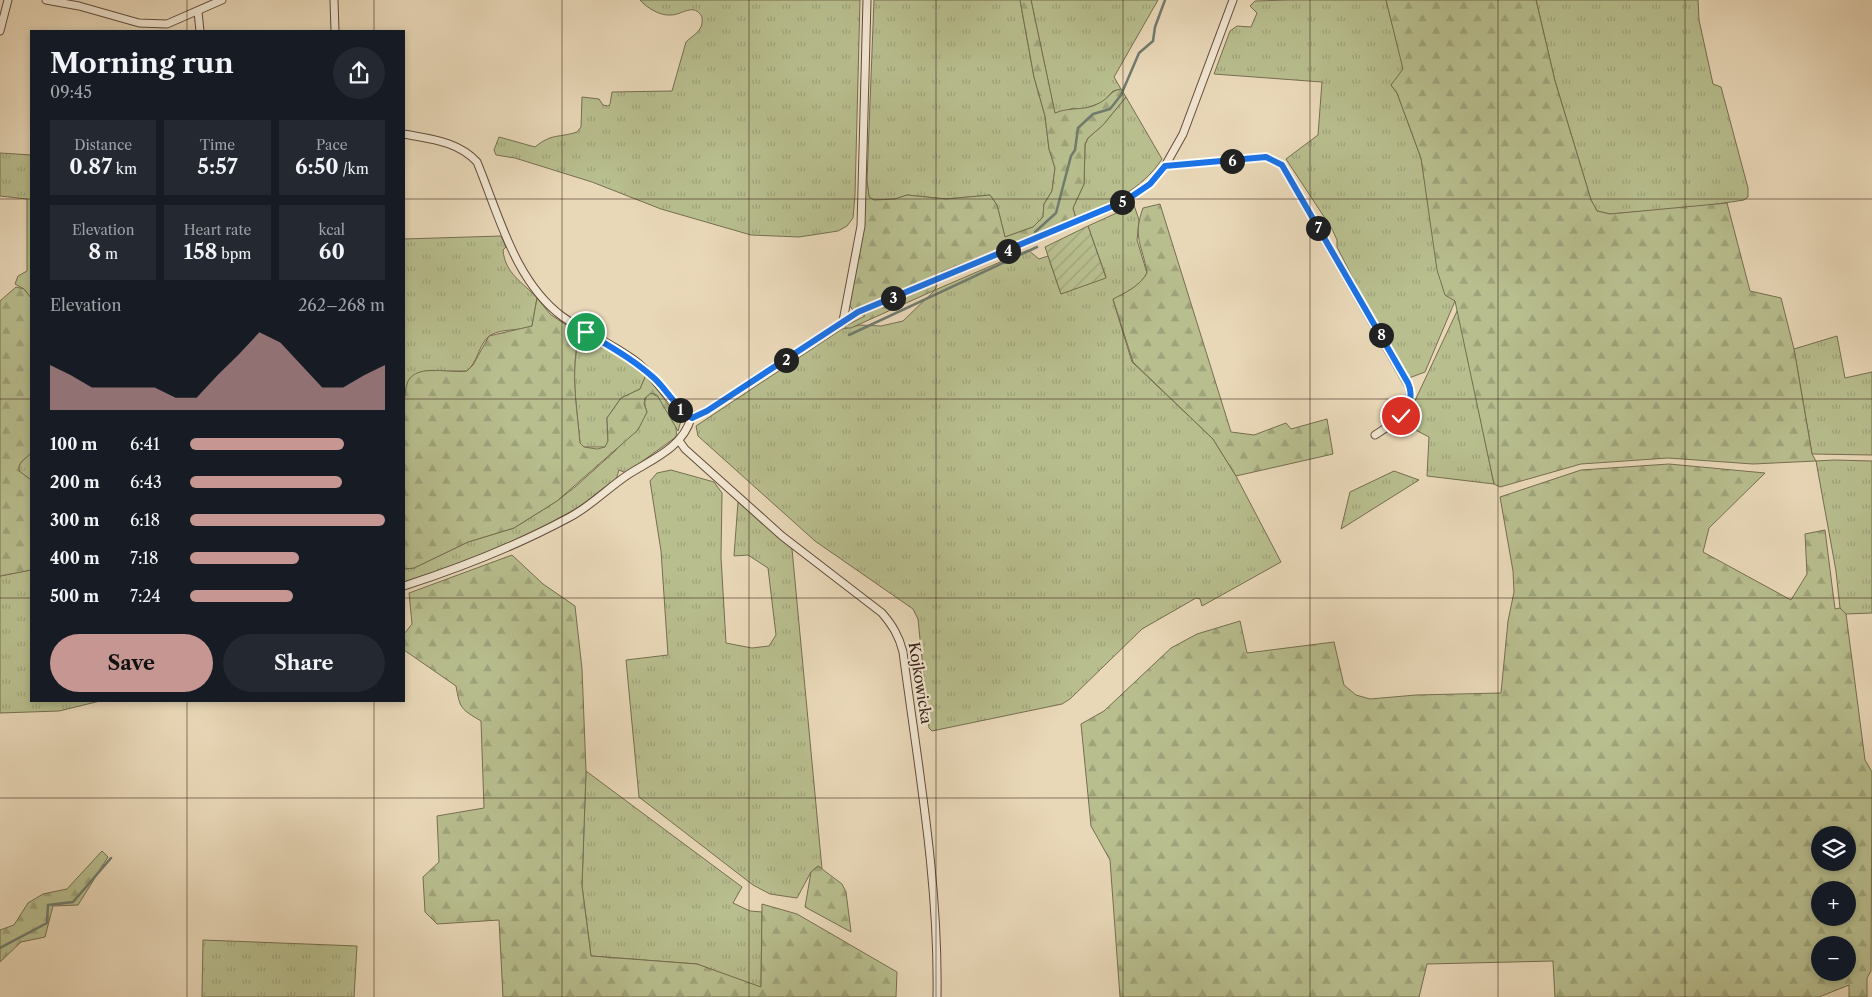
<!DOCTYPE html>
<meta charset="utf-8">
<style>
:root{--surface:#171b24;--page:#242831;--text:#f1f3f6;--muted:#9ea1a6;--accent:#c59692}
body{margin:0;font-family:"Libre Caslon Text",serif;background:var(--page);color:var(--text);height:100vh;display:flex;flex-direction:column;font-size:19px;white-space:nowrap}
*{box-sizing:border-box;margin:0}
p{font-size:16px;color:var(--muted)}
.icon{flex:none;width:28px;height:28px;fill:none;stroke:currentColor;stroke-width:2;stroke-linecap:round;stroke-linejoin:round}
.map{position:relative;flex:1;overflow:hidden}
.details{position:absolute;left:30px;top:30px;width:375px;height:672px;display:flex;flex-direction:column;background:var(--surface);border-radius:0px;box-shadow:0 2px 8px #0003}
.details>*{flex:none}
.tools{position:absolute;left:1811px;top:826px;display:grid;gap:10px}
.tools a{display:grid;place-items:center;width:45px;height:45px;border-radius:50%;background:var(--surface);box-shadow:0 2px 8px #0003;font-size:25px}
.pin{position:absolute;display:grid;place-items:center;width:42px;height:42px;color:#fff;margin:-21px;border:2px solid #fff;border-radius:50%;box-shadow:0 1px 5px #0007}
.km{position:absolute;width:25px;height:25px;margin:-12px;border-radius:50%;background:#222;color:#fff;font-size:14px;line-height:25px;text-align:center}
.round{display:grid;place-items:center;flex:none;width:52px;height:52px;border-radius:26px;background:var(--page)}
.headline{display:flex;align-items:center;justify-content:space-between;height:85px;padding:0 20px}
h1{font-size:28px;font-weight:700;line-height:38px}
.stats{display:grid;grid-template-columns:repeat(3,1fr);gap:8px;height:85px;padding:5px 20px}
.stats div{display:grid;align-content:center;border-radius:0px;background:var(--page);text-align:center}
.stats b{font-size:21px;font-weight:700}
.stats small{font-size:14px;font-weight:400}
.stats p{font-size:14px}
.chart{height:140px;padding:10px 20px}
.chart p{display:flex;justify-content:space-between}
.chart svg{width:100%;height:90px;margin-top:5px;fill:var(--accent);opacity:.7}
.action{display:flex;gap:10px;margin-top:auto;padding:10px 20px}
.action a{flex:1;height:58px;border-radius:30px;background:var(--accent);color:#111;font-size:20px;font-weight:700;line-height:58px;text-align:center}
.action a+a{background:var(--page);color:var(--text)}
ul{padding:0 20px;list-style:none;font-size:16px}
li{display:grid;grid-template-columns:80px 60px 1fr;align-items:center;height:38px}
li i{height:12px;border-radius:6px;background:var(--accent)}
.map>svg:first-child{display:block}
</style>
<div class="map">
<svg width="1872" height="997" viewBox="0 0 1872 997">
<defs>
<pattern id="grass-tufts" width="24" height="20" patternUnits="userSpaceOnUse" patternTransform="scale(1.25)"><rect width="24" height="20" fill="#b8be8e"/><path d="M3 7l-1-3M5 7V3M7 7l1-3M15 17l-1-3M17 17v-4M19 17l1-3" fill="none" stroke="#9fa37a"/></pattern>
<pattern id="forest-firs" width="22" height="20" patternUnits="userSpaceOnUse" patternTransform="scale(1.25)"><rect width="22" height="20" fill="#b8be8e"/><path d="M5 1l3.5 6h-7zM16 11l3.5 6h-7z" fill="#9fa37a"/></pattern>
<pattern id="garden-furrows" width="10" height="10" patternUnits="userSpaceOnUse" patternTransform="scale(1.25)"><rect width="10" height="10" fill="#b8be8e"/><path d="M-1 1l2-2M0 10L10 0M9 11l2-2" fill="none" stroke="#9fa37a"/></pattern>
</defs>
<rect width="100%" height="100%" fill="#e9d8b8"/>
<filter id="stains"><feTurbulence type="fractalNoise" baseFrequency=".004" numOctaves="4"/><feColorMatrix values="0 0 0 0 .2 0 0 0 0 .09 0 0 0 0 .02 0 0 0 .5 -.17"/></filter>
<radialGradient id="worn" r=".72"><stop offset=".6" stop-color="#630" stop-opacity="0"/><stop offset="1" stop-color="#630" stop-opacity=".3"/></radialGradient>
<g fill="url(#grass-tufts)" stroke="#766e50">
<path d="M640 0H860L855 195 853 218 847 226 838 231 799 237 751 235 661 209 592 182 515 158 496 155 494 150 499 137 535 147C552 133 559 138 577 132L581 127 582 97 599 99 603 105 608 106 610 104 612 92 672 91 686 42C694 34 704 31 702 17 694 2 682 15 671 15 660 16 647 8 640 0Z"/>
<polygon points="874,0 1020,0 1034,77 1045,116 1049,149 1055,168 1052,191 1044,204 1043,217 1033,227 1005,237 997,205 990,195 946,199 907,195 895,199 874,200 869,197 867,181"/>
<polygon points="1031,0 1158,0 1114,77 1121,89 1113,91 1103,102 1081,110 1074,108 1055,114"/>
<polygon points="1288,0 1386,0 1404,69 1391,85 1397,93 1421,158 1432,226 1455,301 1425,372 1409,378 1366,304 1337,247 1337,240 1332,229 1286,159 1318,135 1322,82 1214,74 1230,31 1237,26 1251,27 1257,13 1250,6 1255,1"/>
<polygon points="1536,0 1698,0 1699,20 1713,84 1721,87 1748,188 1748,197 1744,200 1697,207 1610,214 1597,211 1591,200 1555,81"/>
<path d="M1126 97 1162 159C1141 191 1109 203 1076 219L1073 208 1084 184 1085 145 1088 138 1103 125Z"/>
<polygon points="0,153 31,155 31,298 24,289 15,284 18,276 27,271 27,199 0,196"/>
<path d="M1134 205 1139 220 1137 240 1147 273C1140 286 1125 293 1113 300L1132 362 1213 439 1236 476 1281 562 1202 606 1200 599 1196 598 1142 629 1070 699 1062 704 932 731 929 728 918 619 913 609 815 541 698 436 696 426 842 329 860 325 881 326 903 321 935 290 1028 250 1039 259 1048 256 1061 294 1106 277 1088 226Z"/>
<path d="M501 236 506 247 503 250C505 274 523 282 537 298L532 326C519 332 496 327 486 339 478 349 477 362 467 371H425L409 381 404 405V239Z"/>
<polygon points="1458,309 1494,484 1427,476 1429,437 1400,422 1412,407"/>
<path d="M582 336 622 357 646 375 640 389 621 398 607 418 608 442 605 447H584L580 443C577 408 570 371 579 337Z"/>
<polygon points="1837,336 1845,378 1872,372 1872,455 1812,454 1794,349"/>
<path d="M651 393C665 398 679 424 676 437L626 473 619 470 615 483C551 529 479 558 404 582V569L414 568 468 542 514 528 557 501 575 487 615 451 642 420 647 412C644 404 643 397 651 393Z"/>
<path d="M31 453V480L19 471C18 461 25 460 31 453Z"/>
<polygon points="1834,460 1872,461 1872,613 1846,614 1840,608 1836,571 1816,461"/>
<polygon points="671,470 714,482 722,493 721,557 726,643 752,648 769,646 776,635 768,568 748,555 734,556 738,502 792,549 822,869 818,866 811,872 797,898 770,894 753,885 639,797 626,660 668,655 661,551 650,481 657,473"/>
<polygon points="1394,471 1419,480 1341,529 1350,492"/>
<polygon points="31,570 31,701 100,701 59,711 0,713 0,576"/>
<polygon points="586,771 742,887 733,903 750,911 762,912 761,988 697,964 591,956 582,886"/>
<polygon points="203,940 357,946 354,997 202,997"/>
</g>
<g fill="url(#forest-firs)" stroke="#766e50" fill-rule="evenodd">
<path d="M1020 0H1031L1055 113C1071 106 1086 112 1101 102 1110 97 1110 91 1121 89L1126 97 1103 125 1088 138 1085 144 1084 184 1073 208 1076 219 941 272 935 290 851 328H845V326L865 316 852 309 849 304 865 180 867 181 869 197 874 200 895 199 907 195 946 199 990 195 997 205 1005 237 1033 227 1043 217 1044 204 1052 191 1055 168 1049 149 1045 116 1034 77Z"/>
<polygon points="1386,0 1536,0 1555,81 1591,200 1597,211 1610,214 1727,203 1750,291 1781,298 1794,349 1812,454 1816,461 1753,464 1668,458 1581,464 1500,487 1494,484 1455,301 1445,295 1437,270 1421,158 1397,93 1391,85 1403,69"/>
<path d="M1160 204 1231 432 1254 435 1286 423 1291 429 1327 419 1333 454 1236 476 1213 439 1133 362 1113 299C1125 293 1140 286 1147 273 1143 246 1132 238 1143 208Z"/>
<path d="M16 287 24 289 31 298V453C25 460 18 461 19 471L31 480V570L0 576V301Z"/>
<path d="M537 298 550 314 582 336 579 337C570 371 577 408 580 443L584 447 597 449 605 447 608 441 607 418 621 398 640 389 646 375 681 421 678 431 657 395 651 393 645 398 644 404 647 412 638 430 557 501 514 528 468 542 414 568 404 569V405C405 398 405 388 408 381 418 363 451 374 467 371L473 365 489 336 532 326Z"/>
<path d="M1669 464 1765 473 1709 528 1703 552 1791 600 1807 574 1805 534 1825 530 1835 609 1840 608 1846 614 1865 760 1872 772 1871 971 1867 978V997H1849V985L1819 997H1555L1553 961 1427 964 1419 997H1120L1110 860 1091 826 1081 724 1104 711 1171 648 1197 634 1240 621 1247 653 1334 642 1344 685 1356 695 1370 699 1416 695 1501 693 1508 621 1514 592 1513 571 1500 497 1581 470ZM1820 835H1848V862H1820ZM1820 890H1848V918H1820ZM1820 945H1848V972H1820Z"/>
<path d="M512 555 543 584 575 606 582 669 586 771 582 886 591 956 697 964 761 987 762 904 797 914 897 972 896 997H503L499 920 437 924 425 912 423 877 439 862 437 816 484 808 481 721C461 709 460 709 456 686L404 650V634L412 624 409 593Z"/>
<polygon points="102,851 108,857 78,905 53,906 45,937 21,942 0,962 0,930 14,925 28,903 43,894 67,889"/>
<polygon points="818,866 842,884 846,892 851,932 805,907 811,872"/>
</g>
<polygon fill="url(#garden-furrows)" stroke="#766e50" points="1088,226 1106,278 1061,294 1045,247"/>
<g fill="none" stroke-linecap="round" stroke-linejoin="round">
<g stroke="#707b6e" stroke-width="2.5">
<polyline points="1035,232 1056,213 1071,156 1075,150 1078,128 1093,114 1110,109 1121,95 1139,53 1153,41 1155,27 1165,0"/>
<polyline points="849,335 1037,247"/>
<polyline points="0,948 47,923 48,905 73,902 111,858"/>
</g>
<defs>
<g id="minor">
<polyline points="46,0 79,6 139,23 167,24 222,0"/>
<polyline points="334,0 335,31"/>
<polyline points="198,12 200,31"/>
<polyline points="0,31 8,0"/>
<path d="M404 134C430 139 458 141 477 162 499 215 515 282 563 317 587 334 615 345 638 363 658 380 670 403 691 418L707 411 858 312 1125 201 1150 184 1165 166 1183 134 1233 0"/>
<path d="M1165 166 1266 157 1282 165 1410 388C1413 412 1392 424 1375 435"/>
<polyline points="843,321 861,226 867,0"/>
<path d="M680 442 685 449 782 536 882 613C893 626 899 636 903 652 918 767 939 881 937 997"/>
<path d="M404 586C460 568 518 545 570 517 591 506 609 487 629 474 653 459 683 447 691 418"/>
</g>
</defs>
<use href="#minor" stroke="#624c3c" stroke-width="9"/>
<use href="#minor" stroke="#f1e6d1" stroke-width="7"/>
</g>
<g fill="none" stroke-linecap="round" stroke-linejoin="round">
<defs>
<path id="route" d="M586 332C609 346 633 359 654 378 668 391 675 407 692 418L707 411 858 312 1125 201 1150 184 1165 166 1266 157 1282 165 1408 383C1414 396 1409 405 1401 416"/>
</defs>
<use href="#route" stroke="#fff" stroke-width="10"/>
<use href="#route" stroke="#1a73e8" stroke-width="6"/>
</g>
<path fill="none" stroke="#351d13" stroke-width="1" stroke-opacity="0.55" d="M187 0V31M374 0V31M562 0V997M749 0V997M936 0V997M1123 0V997M1310 0V997M1498 0V997M1685 0V997M0 199H31M404 199H1872M0 399H31M404 399H1872M0 598H31M404 598H1872M187 701V997M374 701V997M0 798H1872"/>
<g text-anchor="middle" stroke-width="4.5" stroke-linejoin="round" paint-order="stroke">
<g font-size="15" fill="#351d13" stroke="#f1e6d1">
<text transform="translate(920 683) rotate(81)" y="5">Kojkowicka</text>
</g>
</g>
<rect width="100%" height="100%" filter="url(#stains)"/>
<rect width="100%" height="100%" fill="url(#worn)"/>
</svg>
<div class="tools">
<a><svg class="icon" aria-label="layers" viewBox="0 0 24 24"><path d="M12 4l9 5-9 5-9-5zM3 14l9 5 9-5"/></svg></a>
<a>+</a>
<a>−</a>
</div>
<div class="pin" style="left:586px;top:332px;background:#1e9e55"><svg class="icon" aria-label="arrive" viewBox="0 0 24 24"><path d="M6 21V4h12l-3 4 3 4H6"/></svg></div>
<div class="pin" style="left:1401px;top:416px;background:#d93025"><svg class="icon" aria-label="check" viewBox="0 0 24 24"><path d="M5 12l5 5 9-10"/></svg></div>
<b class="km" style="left:680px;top:410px">1</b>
<b class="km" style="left:786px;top:360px">2</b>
<b class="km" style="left:893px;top:298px">3</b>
<b class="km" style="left:1008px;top:251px">4</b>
<b class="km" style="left:1122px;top:202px">5</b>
<b class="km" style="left:1232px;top:161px">6</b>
<b class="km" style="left:1318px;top:228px">7</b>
<b class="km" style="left:1381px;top:335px">8</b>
<section class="details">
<div class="headline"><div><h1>Morning run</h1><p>09:45</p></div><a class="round"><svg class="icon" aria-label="share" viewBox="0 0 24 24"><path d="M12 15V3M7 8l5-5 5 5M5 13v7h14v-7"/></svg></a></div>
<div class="stats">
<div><p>Distance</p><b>0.87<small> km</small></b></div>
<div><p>Time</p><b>5:57</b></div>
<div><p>Pace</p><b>6:50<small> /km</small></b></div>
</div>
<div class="stats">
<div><p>Elevation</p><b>8<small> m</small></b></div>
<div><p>Heart rate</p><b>158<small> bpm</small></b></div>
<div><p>kcal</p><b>60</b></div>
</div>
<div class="chart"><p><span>Elevation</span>262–268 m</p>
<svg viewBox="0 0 160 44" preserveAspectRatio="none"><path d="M0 44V22L10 27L20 33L30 33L40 33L50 33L60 38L70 38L80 27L90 17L100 6L110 11L120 22L130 33L140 33L150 27L160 22V44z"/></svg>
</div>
<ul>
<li><b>100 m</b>6:41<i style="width:79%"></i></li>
<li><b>200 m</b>6:43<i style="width:78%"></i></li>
<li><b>300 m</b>6:18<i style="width:100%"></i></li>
<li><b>400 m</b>7:18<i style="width:56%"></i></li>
<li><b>500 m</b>7:24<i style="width:53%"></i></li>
</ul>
<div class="action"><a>Save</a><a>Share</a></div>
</section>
</div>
